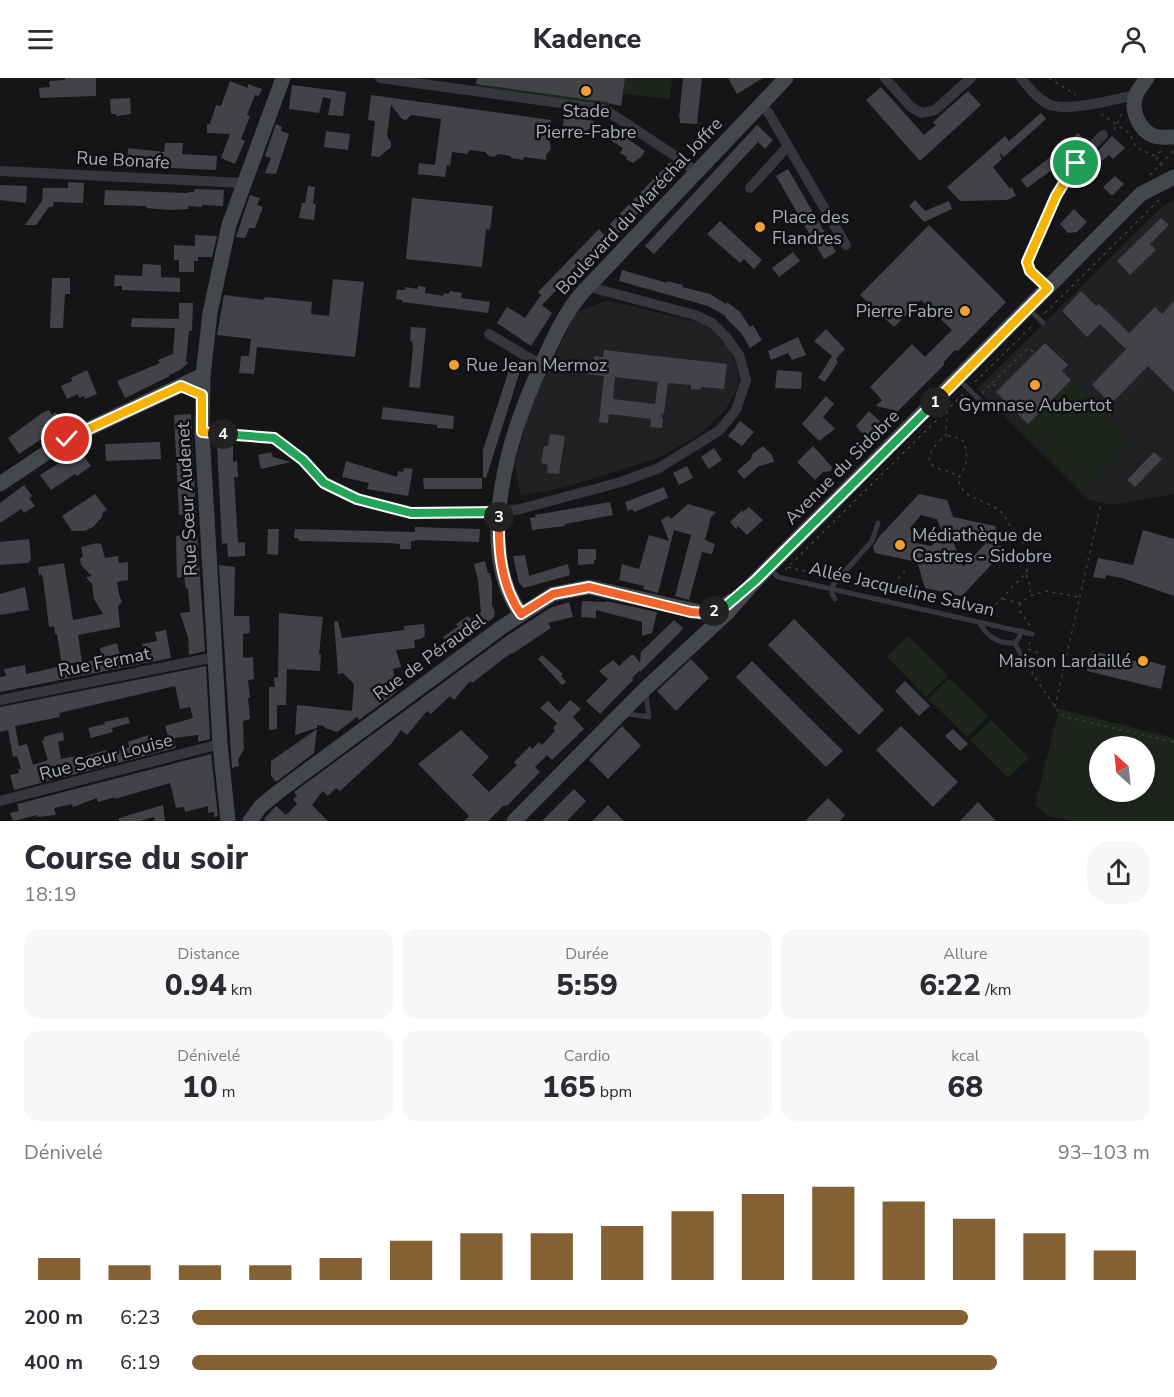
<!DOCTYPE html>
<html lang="fr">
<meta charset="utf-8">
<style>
:root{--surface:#fff;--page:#f7f7f7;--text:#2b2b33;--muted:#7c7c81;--accent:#856033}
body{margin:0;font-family:"Nunito Sans",sans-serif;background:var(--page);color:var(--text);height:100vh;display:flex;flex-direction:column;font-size:22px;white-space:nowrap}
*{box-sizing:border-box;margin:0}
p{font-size:20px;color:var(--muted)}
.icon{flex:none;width:33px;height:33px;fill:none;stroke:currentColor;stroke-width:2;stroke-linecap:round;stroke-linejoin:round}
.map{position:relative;height:743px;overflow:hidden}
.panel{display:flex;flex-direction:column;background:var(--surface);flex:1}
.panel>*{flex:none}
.needle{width:39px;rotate:333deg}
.controls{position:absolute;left:1089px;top:658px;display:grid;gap:12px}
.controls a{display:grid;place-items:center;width:66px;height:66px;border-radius:50%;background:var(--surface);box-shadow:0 3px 9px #0003;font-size:30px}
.pin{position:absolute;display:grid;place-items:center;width:51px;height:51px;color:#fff;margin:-26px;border:3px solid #fff;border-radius:50%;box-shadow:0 2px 6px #0007}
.km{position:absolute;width:30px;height:30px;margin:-15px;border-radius:50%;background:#222;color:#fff;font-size:16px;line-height:30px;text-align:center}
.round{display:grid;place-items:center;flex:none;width:63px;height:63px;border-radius:24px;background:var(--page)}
.headline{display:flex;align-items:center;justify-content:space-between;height:102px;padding:0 24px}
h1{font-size:33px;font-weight:800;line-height:45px}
.stats{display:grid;grid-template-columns:repeat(3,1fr);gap:9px;height:102px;padding:6px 24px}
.stats div{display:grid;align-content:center;border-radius:15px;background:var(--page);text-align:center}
.stats b{font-size:30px;font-weight:800}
.stats small{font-size:16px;font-weight:400}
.stats p{font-size:16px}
.chart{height:168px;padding:12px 24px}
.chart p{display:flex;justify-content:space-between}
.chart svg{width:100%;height:108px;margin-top:6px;stroke:var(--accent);stroke-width:6}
ul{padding:0 24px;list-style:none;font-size:20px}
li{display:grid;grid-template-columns:96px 72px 1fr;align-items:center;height:45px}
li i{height:15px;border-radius:8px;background:var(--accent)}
header{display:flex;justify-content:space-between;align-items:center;height:78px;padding:0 24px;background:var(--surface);font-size:27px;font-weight:800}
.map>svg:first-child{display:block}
</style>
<header><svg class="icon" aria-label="menu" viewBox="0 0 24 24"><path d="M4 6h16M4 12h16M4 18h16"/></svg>Kadence<svg class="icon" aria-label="person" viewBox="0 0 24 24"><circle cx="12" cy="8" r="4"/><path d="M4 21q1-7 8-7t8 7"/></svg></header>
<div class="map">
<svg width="1174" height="743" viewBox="0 0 1174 743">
<rect width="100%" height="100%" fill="#151517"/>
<g fill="#212124">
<polygon points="1174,121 1174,416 1112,427 1089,422 977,311 1163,128"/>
<polygon points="608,222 705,246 730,272 738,293 737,312 725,332 699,357 658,380 566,409 521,418 515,387 530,329 576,234"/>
</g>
<g fill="#1d251d" fill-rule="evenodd">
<polygon points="477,0 672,0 670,21 623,16 621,28 475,9"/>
<polygon points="1071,302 1131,365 1083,412 1022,352"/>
<polygon points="908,558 948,598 926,619 887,579"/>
<polygon points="949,600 988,638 967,659 928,621"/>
<path d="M1059 631 1174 660V743H1073L1049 738 1035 727ZM1100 669H1144V714H1100Z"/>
<polygon points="991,642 1029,680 1008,700 970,662"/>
</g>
<g fill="#414347" fill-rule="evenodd">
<polygon points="65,0 96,0 96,18 40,20 39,10 50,9 49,3 65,2"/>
<polygon points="477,0 625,0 621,28 605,24 476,6"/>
<polygon points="683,0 702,0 697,46 680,45 680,40 679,40"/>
<polygon points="728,0 763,0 737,16"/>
<polygon points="230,3 248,10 248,6 262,11 259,18 255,17 247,37 250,38 241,61 245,63 235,86 221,80 230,56 207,55 207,46 210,46 216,27 221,28"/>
<polygon points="292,7 346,14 343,38 328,37 331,21 323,19 319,35 289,31"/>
<polygon points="881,9 924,57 936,47 933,44 968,13 981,27 920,83 866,22"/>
<polygon points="371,17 551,42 549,60 551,71 546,77 546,82 524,79 523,82 511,80 511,78 498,76 494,79 489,78 485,74 470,72 467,76 452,74 450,88 447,87 445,99 418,96 419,85 435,87 441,41 411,37 406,42 402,41 391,27 387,58 391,64 391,69 379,79 371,78 375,43 368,42"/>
<polygon points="130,20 131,36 116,38 116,36 111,36 110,21"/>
<polygon points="1041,35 1046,41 1004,79 999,74 1002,81 993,89 1010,111 1012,109 1016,118 1007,122 960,123 947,109 1005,58 1009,63"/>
<polygon points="564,39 594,43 593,52 588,51 588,54 568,52 569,49 563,48"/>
<polygon points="276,46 282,49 281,53 289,56 276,96 265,95 271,80 265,78"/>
<polygon points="757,47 773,62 765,71 758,64 654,176 645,168"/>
<polygon points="612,50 645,73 642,78 633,85 626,81 627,79 620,75 623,70 610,62 611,60 607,58"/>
<polygon points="326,53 350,56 348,72 324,69"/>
<polygon points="1078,55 1086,63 1058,91 1056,89 1027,110 1021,102 1063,69"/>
<polygon points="1112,58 1125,70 1113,81 1109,77 1102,83 1095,76"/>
<polygon points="165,65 183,65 182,76 217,78 216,92 127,88 128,70 164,74"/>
<polygon points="670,84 679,93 619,155 610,146"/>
<polygon points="788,91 836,174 824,181 776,98"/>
<polygon points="1115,98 1124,106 1112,118 1103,109"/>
<polygon points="68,104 84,105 83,125 54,124 53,129 49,129 36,147 25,147 42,123 43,110 68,110"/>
<polygon points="0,107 27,108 26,125 0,122"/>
<polygon points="308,108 315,109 313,126 316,126 314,142 299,140 302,125 305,125"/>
<polygon points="195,111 224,112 223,128 202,127 202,129 188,128 188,131 170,132 146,130 147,128 104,127 105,112 188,115 188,114 194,114"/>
<polygon points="250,117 260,120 257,127 263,129 255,150 249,150 245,160 236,159"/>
<polygon points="412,120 493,128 490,152 486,151 482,189 406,181"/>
<polygon points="915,122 925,133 949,123 952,131 924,144 909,128"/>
<polygon points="1074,131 1087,144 1077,154 1068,155 1060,146"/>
<polygon points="1161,140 1169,147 1150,166 1156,172 1130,197 1117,183"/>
<polygon points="720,143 762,182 754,191 744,181 740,185 707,156"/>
<polygon points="929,147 1006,224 958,273 955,272 944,284 944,287 896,335 893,332 876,328 882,322 870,309 912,266 925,279 952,252 921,222 894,249 860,217"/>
<polygon points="599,151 607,160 542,227 552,235 531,268 497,245 507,229 525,240 541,217 538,214"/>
<polygon points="195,157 217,158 212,179 198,179 198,183 194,183 194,194 179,194 179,182 174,182 174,167 195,168"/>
<polygon points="793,174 800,183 779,199 772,190"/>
<polygon points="143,186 161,187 161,199 180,200 180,214 122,212 122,208 114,208 115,197 142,198"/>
<polygon points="622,192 667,205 667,203 683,207 682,209 710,216 726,226 727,224 740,234 750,249 753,247 762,262 750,270 741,255 725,239 726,238 708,228 619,203"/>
<polygon points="52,200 70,200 70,216 65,216 63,250 50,250"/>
<polygon points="333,201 364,204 355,279 257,269 254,296 239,295 241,278 249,278 251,261 217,257 224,217 263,222 265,219 312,224 311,236 329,238"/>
<polygon points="418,208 426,209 425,215 443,218 444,215 449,216 450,213 462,215 461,220 490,224 488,235 402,224 402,222 396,221 397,212 405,212 405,209 418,211"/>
<polygon points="1081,213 1096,228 1099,226 1129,255 1155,229 1162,236 1174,223 1174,314 1148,288 1111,326 1092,307 1126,271 1100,246 1087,259 1062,233"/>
<polygon points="179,225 193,225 192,253 189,253 186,283 188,285 180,292 169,297 170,298 125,320 117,303 160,285 158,282 173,276 175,250 131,249 132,240 179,241"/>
<polygon points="411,249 426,250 420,310 409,309 413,270 412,263 410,263"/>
<polygon points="826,251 845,271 836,281 838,284 825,304 818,300 832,278 814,263"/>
<polygon points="798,259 806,277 792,282 788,275 771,282 768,273"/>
<polygon points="1045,265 1068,287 1062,293 1071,302 1028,346 996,314"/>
<path d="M604 272 727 286 724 311 701 309V312L691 311V307L668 305 664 335 661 337 663 342 662 350 650 349 651 341 609 336 608 345 599 344 604 298 586 296 587 284H593L594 278 603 279ZM615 299 658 304 655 326 613 321Z"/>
<polygon points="511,286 521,290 486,400 483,399 483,372"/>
<polygon points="87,292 97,316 85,321 84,318 79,320 78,316 67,321 61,308 72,303 71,300"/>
<polygon points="777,292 802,294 801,311 775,310"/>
<polygon points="826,318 834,326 823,339 835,351 819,363 802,346"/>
<polygon points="383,329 454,338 453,351 437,350 437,347 381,341"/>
<polygon points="49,332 52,337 55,334 61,342 57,344 60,349 19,376 8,360 42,335"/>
<polygon points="869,333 884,347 868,362 856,348"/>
<polygon points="191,336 196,436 179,437 174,337"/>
<polygon points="740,343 754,354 742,368 728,358"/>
<polygon points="550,356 565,358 559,396 547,395 548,387 541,385 544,368 548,368"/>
<polygon points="160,364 161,381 106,383 105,366"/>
<polygon points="217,367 233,368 233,384 237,383 238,399 234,399 238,465 245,464 245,478 228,479 227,465 222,466"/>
<polygon points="763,368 772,377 774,384 759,388 744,401 737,393 751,381 752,376"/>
<polygon points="813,368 832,389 831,393 823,394 815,402 797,384"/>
<polygon points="714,370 722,382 709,391 701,379"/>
<polygon points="81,374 91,388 77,398 75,396 51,412 40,397 72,377 73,378"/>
<polygon points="271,374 273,379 291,384 261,391 258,377"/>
<polygon points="1154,374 1162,381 1135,409 1127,402"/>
<polygon points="346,383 397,399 398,393 403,394 404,390 413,391 408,418 367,411 369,405 342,399"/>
<polygon points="687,388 693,400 679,407 673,395"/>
<polygon points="423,400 482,400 482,411 424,411"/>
<polygon points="24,407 32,418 29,420 35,428 24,435 21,431 0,445 0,425"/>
<polygon points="664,409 668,420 634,434 632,431 628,433 625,424"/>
<polygon points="95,416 107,432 103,434 102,439 93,449 85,453 72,453 62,438"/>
<path d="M919 416 947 422 953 439 995 448 997 453 986 465 951 458 963 489 986 465 1001 468 1004 473 962 518 925 510 917 484 875 475 873 469 878 460ZM921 437 937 441 943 456 931 468 916 465 910 450Z"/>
<polygon points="610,424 613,437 565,446 565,448 532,452 530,440 536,439 535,437"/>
<polygon points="688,426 716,434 711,439 705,462 715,466 712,476 702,474 689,522 675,518 691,457 674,452 658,515 643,511 644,508 619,502 622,486 639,491 649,457 669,463 661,442 668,438 671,441"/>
<polygon points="749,429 763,442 747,457 738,448 736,451 730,444 742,432 743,434"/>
<polygon points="415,449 480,451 479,464 415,462 415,463 411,463 411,471 400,471 400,466 390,465 299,463 298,460 294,460 295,451 415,454 415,459"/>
<polygon points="268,451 279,451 278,477 267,476"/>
<polygon points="1143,452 1174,461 1174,518 1122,500 1106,497 1105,501 1093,499 1098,480 1133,487"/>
<polygon points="197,456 205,573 189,577 188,559 180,535 190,534 188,510 186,511 184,498 177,500 176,458"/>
<polygon points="29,461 31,481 28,485 0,487 0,464"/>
<polygon points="97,465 101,466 105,480 118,478 119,485 128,484 128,502 117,504 119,516 122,524 118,528 120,549 78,557 82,584 99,581 98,577 101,575 100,570 117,565 120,577 143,572 142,566 157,563 155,554 166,552 171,580 0,614 0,599 6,598 4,591 25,587 26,596 62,588 57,556 55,556 54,548 49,549 43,500 41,496 39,497 38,489 64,485 73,542 103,536 94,521 92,506 86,499 92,498 81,487 80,481 83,478 81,469"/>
<polygon points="578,471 596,471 596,482 594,482 594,486 578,487"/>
<polygon points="525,477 529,498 568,486 570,497 524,510 519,505 513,478"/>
<polygon points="485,483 488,495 490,495 492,505 492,528 493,528 495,536 493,540 461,564 449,567 443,559 459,548 455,547 468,538 471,541 481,534 478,502 474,486"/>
<polygon points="219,487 235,489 234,538 249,538 250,555 243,556 243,580 253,579 254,601 248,602 250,620 248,620 250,641 243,643 244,671 238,682 239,688 232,690"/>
<polygon points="25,509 29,532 0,537 0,516"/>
<polygon points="582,523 605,524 606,523 657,534 652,555 642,558 642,544 596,532 596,540 581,539"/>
<polygon points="569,524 573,539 548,545 551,550 512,576 511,575 472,605 470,603 454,622 450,618 431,636 427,633 407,657 401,652 391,666 340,713 336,710 328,718 323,713 321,715 312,727 328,743 266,743 264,741 276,728 286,737 297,726 293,721 297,718 294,714 508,557 550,530"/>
<polygon points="279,535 323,539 319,576 321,576 320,593 287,591 286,627 277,627 277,651 269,652 269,609 275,609 274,600 278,599"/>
<polygon points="794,541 884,632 859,657 768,567"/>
<polygon points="674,542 683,550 680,554 640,594 640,592 632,600 633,602 600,636 586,623 608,601 599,593 613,582 619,588 631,577 634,577 640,585 641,574"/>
<polygon points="338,543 342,560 404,552 404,548 424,546 425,558 421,561 414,562 415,570 396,572 401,589 393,591 397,614 359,642 357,639 337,654 325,650 324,648 317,647 317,650 295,657 297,627 352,633 354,606 343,595 338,596 334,544"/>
<polygon points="1092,573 1135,583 1145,578 1148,583 1166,588 1161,611 1087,593"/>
<polygon points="542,577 563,596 561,598 566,604 562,607 538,581"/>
<polygon points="691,581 709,600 676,633 657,613"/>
<polygon points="752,583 843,673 826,689 736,599"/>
<path d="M206 588 210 661 198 664V657L174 660 176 670 14 712 10 697 19 695 18 691H21L17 678 13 679 8 652 0 654V629ZM175 608 180 631 190 629 193 640 165 648 168 658 153 662 152 660 149 661 148 657 128 664 129 669 107 676 106 672 76 681V678L61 681 58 664 64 662 63 654 54 656 44 659V662L42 663 48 682 33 687 27 666 19 668 15 648 60 639 59 635Z"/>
<polygon points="905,603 930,628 919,638 895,613"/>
<polygon points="570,622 581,631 573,639 584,651 552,682 547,677 535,689 540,694 508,727 503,728 488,743 464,743 469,738 418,686 461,652 489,679 472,697 489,714 517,687 514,684 530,668 532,671 539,664 542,667 555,653 553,650 557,645 540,630 548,623 559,634"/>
<polygon points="128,639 130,645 112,650 113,654 91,660 88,650 105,646 104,644"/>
<polygon points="622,648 641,668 608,701 589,682"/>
<polygon points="901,648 958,704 933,729 876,672"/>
<polygon points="317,651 314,675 276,704 271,698 271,683"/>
<polygon points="953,651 968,666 960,673 945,658"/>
<polygon points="211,676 218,738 214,739 214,734 208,735 208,728 185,734 184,729 176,730 170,705 115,721 115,719 98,724 97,720 73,729 72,726 54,730 56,737 37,739 37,737 13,743 10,735 19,733 17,726"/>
<polygon points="574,711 586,723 567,743 542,743"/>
<polygon points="828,720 845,737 840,743 805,743"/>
<polygon points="978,724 996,743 960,743"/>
<polygon points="163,727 165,743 155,743 154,739 140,743 119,743 119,740"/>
<polygon points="608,727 624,743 592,743"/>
</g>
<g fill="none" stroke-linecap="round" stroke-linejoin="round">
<g stroke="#3c3e43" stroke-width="1.5" stroke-dasharray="3 4.5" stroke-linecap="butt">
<polyline points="1049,0 1076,17"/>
<polyline points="1101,36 1129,55 1136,69 1157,79"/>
<polyline points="1114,52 1122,35"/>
<polyline points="1161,73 1157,77 1157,83 1164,90"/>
<polyline points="1150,97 1173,73"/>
<polyline points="1045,235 1159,122"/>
<polyline points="975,304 1033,247"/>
<polyline points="993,306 999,311"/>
<polyline points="982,315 1027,271 1030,271 1034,275"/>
<path d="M947 333 946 357C938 364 920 380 935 389 943 393 951 392 958 399"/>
<polyline points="788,489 830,499"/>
<polyline points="785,492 963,316"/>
<polyline points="1026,497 1030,508 1030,518 1046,513 1079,519"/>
<path d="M846 503 987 536 1025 496C1038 474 1021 464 1010 448 1006 440 1003 434 996 430 980 420 962 421 958 400 968 389 969 373 962 361L946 357"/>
<polyline points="888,512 905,493"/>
<polyline points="1003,521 1020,525 1029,519"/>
<polyline points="1020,525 1020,533 1030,548"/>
<polyline points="1030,564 1028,571 1038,575 1032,595 1059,635 1065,639 1174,664"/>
<polyline points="1055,629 1101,425"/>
</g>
<g stroke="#36373c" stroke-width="5">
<polyline points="1029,231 1043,245"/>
<polyline points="959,302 987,329"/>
<polyline points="770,491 778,499 1032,556"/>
<polyline points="835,521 832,516 833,507 872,463 878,445"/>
<path d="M979 544C987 559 998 566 1015 565L1019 560 1021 553"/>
<polyline points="1015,565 1021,577"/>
<polyline points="624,638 629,636 649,639 646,616"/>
</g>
<g stroke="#36373c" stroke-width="10">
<polyline points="380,0 604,31 683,83 695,94"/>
<polyline points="885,0 911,29 922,35 935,32 971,0"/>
<path d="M1021 0C1029 10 1037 20 1048 26 1066 35 1115 21 1136 17"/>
<polyline points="760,25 768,34 846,167"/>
<polyline points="0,93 244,105"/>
<polyline points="750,110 788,68"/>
<polyline points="1048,210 1028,189 1029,179 1056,118 1075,85 1103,57"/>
<polyline points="489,256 541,287"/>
<polyline points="202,354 274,360 303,382 324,405 357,421 411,435 494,435 520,431 621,404 659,390 720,352 736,332 746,302 739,277 726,259 712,245 695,237 597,211 591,206"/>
<polyline points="0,622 215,579"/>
<polyline points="0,723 220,666"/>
</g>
<g stroke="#44474c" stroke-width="15">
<path d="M1147 0C1144 5 1138 11 1136 17 1130 32 1139 52 1154 58 1160 60 1168 59 1174 59"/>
<polyline points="0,406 67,361 203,297"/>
<path d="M521 536C473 469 510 353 542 286 553 261 564 236 582 215L786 0"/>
<polyline points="228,743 220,666 215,579 202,354 203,297 210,235 229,147 283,0"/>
<polyline points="250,743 260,729 278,714 502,549 553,516 589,509 704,535 720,531 731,523"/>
<polyline points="514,743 644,612 727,535 756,502 1141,116 1174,99"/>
</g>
</g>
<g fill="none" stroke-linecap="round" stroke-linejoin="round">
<defs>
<polyline id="split-1" points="935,324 1048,210 1030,193 1027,184 1056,118 1076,85"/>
<polyline id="split-2" points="714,533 727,527 756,502 935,324"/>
<path id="split-3" d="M499 439C498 472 501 508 521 536L553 516 589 509 691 534 704 535 714 533"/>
<polyline id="split-4" points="223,356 274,360 303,382 324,405 357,421 411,435 500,434 499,439"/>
<polyline id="split-5" points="67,361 181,308 202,317 202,354 223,356"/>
</defs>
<use href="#split-1" stroke="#fff" stroke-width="12"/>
<use href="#split-2" stroke="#fff" stroke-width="12"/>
<use href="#split-3" stroke="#fff" stroke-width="12"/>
<use href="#split-4" stroke="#fff" stroke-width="12"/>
<use href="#split-5" stroke="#fff" stroke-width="12"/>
<use href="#split-1" stroke="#f5b400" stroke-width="8"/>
<use href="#split-2" stroke="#22a559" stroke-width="8"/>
<use href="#split-3" stroke="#f0652b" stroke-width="8"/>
<use href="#split-4" stroke="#22a559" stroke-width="8"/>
<use href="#split-5" stroke="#f5b400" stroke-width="8"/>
</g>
<g fill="#f2a032" stroke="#101012" stroke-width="2">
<circle cx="586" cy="13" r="6"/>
<circle cx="760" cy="149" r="6"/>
<circle cx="965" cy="233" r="6"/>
<circle cx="454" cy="287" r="6"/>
<circle cx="1035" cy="307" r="6"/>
<circle cx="900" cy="467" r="6"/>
<circle cx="1143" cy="583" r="6"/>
</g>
<g text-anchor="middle" stroke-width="5" stroke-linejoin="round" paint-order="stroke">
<g font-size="18" fill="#a7adb7" stroke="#101012" text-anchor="start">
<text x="586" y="39" text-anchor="middle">Stade<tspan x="586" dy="21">Pierre-Fabre</tspan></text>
<text x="772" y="145">Place des<tspan x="772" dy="21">Flandres</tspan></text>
<text x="953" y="239" text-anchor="end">Pierre Fabre</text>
<text x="466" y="293">Rue Jean Mermoz</text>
<text x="1035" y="333" text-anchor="middle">Gymnase Aubertot</text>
<text x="912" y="463">Médiathèque de<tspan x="912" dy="21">Castres - Sidobre</tspan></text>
<text x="1131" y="589" text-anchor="end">Maison Lardaillé</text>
</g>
<g font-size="18" fill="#a7adb7" stroke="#101012">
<text transform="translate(123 82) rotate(3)" y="6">Rue Bonafe</text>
<text transform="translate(639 128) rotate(-47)" y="6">Boulevard du Maréchal Joffre</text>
<text transform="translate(842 389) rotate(-45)" y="6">Avenue du Sidobre</text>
<text transform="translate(187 421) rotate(-93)" y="6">Rue Sœur Audenet</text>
<text transform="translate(902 511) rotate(13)" y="6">Allée Jacqueline Salvan</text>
<text transform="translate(429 579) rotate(-36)" y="6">Rue de Péraudel</text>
<text transform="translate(104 584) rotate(-11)" y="6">Rue Fermat</text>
<text transform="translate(106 679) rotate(-15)" y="6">Rue Sœur Louise</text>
</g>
</g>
</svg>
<div class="controls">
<a><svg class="needle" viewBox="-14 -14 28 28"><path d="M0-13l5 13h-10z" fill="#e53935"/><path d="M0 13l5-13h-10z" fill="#7c7c81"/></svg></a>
</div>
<div class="pin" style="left:1076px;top:85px;background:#1e9e55"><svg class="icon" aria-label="arrive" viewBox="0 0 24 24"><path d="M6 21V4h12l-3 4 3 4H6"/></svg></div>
<div class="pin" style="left:67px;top:361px;background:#d93025"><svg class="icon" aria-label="check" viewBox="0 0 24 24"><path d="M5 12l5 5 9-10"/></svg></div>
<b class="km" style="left:935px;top:324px">1</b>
<b class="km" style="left:714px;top:533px">2</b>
<b class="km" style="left:499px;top:439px">3</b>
<b class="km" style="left:223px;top:356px">4</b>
</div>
<section class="panel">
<div class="headline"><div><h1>Course du soir</h1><p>18:19</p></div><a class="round"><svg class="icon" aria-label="share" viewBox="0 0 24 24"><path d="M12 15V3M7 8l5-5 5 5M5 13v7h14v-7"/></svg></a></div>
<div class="stats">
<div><p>Distance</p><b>0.94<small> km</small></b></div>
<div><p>Durée</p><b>5:59</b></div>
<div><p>Allure</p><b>6:22<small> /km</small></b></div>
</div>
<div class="stats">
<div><p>Dénivelé</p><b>10<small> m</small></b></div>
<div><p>Cardio</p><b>165<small> bpm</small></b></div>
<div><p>kcal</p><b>68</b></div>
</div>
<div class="chart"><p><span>Dénivelé</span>93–103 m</p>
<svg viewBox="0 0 160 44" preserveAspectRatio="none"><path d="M5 44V35M15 44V38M25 44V38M35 44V38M45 44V35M55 44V28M65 44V25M75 44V25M85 44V22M95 44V16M105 44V9M115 44V6M125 44V12M135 44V19M145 44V25M155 44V32"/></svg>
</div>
<ul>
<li><b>200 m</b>6:23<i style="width:81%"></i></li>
<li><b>400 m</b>6:19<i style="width:84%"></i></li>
</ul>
</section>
